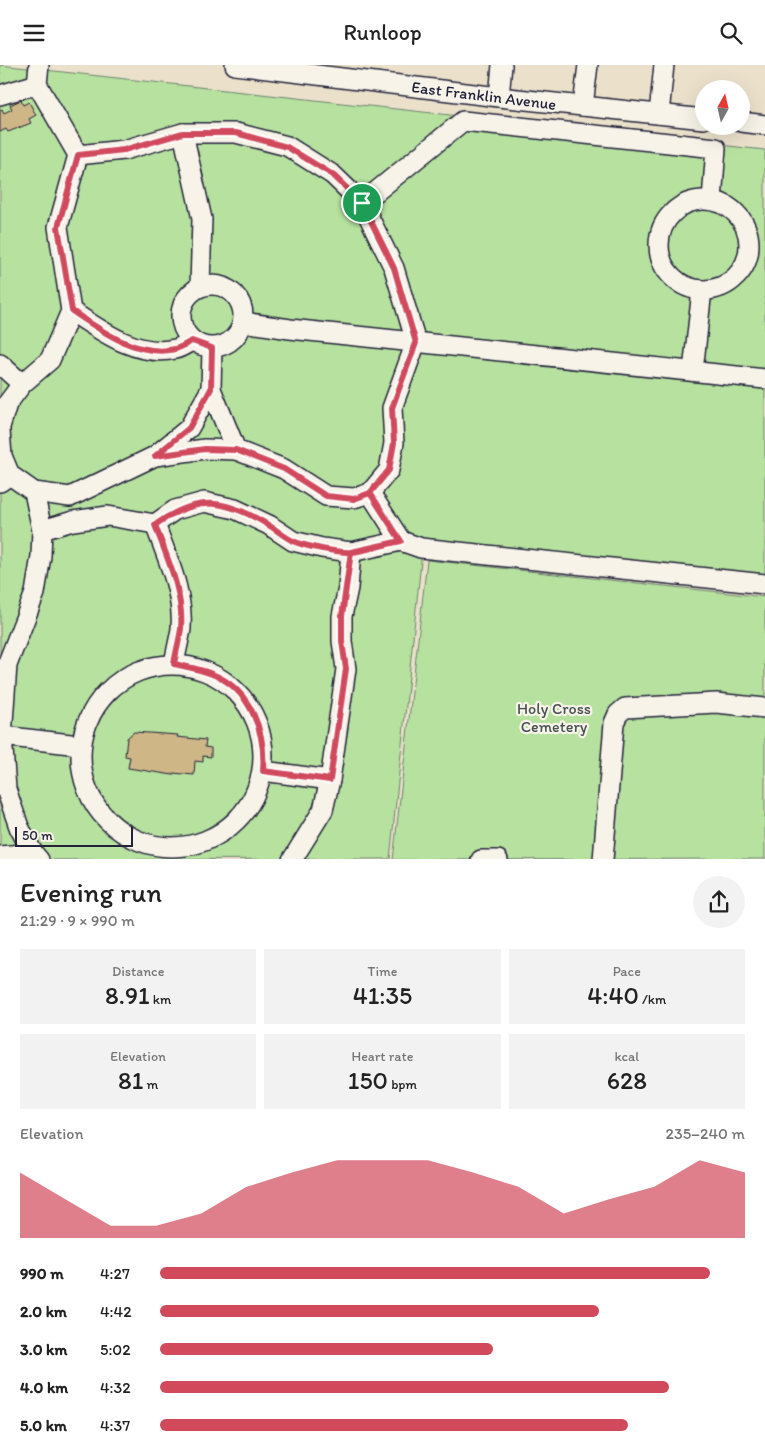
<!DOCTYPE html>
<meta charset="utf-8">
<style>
:root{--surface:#fff;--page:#f2f2f2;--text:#222;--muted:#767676;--accent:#d1495b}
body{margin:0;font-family:Itim,sans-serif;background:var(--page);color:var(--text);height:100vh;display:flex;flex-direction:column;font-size:19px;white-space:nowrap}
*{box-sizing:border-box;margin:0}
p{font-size:16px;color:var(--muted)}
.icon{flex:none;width:28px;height:28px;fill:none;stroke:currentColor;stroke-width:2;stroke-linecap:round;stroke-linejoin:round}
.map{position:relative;height:794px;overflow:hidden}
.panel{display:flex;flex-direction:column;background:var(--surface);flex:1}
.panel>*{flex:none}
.needle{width:32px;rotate:8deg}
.controls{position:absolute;left:695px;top:15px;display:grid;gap:10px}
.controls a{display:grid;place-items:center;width:55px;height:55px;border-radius:50%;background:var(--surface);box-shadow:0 5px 20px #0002;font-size:25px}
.scale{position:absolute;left:15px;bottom:12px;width:118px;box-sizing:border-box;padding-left:5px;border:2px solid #22223b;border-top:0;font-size:14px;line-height:18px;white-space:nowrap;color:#22223b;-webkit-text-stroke:4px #f7f3e8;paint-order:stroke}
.pin{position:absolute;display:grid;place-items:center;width:42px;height:42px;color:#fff;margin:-21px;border:2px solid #fff;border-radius:50%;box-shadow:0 1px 5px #0007}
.round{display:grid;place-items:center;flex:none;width:52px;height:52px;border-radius:26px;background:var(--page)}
.summary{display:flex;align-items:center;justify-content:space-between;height:85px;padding:0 20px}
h1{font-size:28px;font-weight:600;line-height:38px}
.figures{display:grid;grid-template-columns:repeat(3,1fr);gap:8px;height:85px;padding:5px 20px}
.figures div{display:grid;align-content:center;border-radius:0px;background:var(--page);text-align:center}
.figures b{font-size:25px;font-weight:600}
.figures small{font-size:14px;font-weight:400}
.figures p{font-size:14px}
.chart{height:140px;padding:10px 20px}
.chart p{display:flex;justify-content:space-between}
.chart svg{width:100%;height:90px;margin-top:5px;fill:var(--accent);opacity:.7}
ul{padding:0 20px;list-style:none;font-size:16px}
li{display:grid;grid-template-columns:80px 60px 1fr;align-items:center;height:38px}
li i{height:12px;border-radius:6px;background:var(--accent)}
header{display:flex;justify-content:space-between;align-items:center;height:65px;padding:0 20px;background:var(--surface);font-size:22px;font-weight:600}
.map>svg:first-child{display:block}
</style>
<header><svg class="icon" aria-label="menu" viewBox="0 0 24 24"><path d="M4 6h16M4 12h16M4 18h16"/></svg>Runloop<svg class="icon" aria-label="search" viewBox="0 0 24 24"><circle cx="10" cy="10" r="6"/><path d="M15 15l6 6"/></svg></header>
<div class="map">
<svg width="765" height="795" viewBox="0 0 765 795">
<rect width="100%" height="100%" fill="#ebe1cb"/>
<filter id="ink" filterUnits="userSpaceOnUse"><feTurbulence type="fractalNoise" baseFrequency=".02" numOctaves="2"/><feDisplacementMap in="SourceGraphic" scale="10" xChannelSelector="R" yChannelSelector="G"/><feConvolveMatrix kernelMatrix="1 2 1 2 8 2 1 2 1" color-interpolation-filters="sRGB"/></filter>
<g filter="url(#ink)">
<g fill="#b6e19f" stroke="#6c826d">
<polygon points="0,0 765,85 765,522 422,487 390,794 0,795"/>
<polygon points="427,495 765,532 765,794 393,795"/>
</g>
<g fill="#cfb686" stroke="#22223b">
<polygon points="21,35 23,40 29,37 36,50 29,54 31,58 8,67 6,64 0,67 0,45 2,44 4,48 12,44 10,40"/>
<polygon points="134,667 178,670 177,672 206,675 205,682 211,683 211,692 203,691 203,697 195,696 194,710 173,708 173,710 128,703 130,692 125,691 127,673"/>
</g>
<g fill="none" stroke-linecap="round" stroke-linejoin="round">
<defs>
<g id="minor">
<polyline points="235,0 499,32 704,54"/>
<polyline points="0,30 37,19"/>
<polyline points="499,32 502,0"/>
<polyline points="583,41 588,0"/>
<polyline points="659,49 664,0"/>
<polyline points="741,57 765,60"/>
<polyline points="183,68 202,154 200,222"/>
<circle cx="704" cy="180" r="45"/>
<polyline points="362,138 463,56 716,83 712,135"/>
<circle cx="212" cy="251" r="31"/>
<path d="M71 246C100 265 137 293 175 284 181 283 187 278 192 276"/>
<polyline points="243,257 290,264 765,314"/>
<polyline points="0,299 22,319"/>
<polyline points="693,306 702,225"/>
<polyline points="211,324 212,283"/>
<polyline points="0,362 7,339 22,319 50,295 71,246 58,162 78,90 37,19 39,0"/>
<polyline points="0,366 2,391 10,410 0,417"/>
<polyline points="155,391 189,363 211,324 236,385"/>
<polyline points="10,410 34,427 70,432 155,391 205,384 236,385 284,404 326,431 354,433 370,428 389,405 394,378 392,343 416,277 394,203 362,138 333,110 287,81 236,68 183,68 124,85 78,90"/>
<polyline points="370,428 401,476"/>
<polyline points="155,459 175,445 204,437 235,444 269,460 293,476 322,483 351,487 401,476 421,483 765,519"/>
<path d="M42 465 73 456 108 451 155 459C167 493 184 528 181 564 179 576 176 587 174 599"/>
<circle cx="172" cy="691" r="91"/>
<polyline points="2,671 79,680"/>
<polyline points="263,706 330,715"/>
<polyline points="33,788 19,762 6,724 2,671 7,600 35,528 41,491 42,465 34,427"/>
<polyline points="0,791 33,788 39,795"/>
<polyline points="292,795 323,745 330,715 346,604 342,576 342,551 348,523 351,487"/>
<polyline points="481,795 498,795"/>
<polyline points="603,795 614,658 618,649 625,643 716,638 765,643"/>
</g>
</defs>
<use href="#minor" stroke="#22223b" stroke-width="22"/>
<use href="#minor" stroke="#f7f3e8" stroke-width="19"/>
</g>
</g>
<g fill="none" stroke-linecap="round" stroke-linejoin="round" filter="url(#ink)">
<defs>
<path id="route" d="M362 138 333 110 287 82 236 68H183L124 85 78 90 58 162 72 246C100 265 138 293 175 284 181 283 187 278 192 276L212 283 211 324 189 363 155 391 205 384 236 385 284 404 326 431 354 434 370 428 401 476 351 487 342 551V576L346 604 330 715 263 706C266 668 251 624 212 609 200 604 187 602 174 599 176 587 179 576 181 564 184 528 167 493 155 460 198 429 226 434 270 461 278 466 285 472 293 476 306 482 339 488 353 487 369 485 385 479 401 476L370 428 389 405 394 378 392 343 416 278 394 203 362 138"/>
</defs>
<use href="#route" stroke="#fff" stroke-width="10"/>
<use href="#route" stroke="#d1495b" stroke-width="6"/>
</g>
<g text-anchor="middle" stroke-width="4.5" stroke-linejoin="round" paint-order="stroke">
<g font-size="16" fill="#22223b" stroke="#f7f3e8">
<text transform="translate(484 30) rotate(7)" y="6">East Franklin Avenue</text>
</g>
<g font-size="16" fill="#475254" stroke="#f7f3e8">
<text x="554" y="649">Holy Cross<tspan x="554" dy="18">Cemetery</tspan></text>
</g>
</g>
</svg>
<div class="controls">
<a><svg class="needle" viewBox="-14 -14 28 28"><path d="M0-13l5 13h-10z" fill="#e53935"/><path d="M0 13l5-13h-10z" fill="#767676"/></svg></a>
</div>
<div class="scale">50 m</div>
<div class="pin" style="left:362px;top:138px;background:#1e9e55"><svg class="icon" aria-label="arrive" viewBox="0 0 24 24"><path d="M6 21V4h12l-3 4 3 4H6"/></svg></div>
</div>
<section class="panel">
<div class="summary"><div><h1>Evening run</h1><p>21:29 · 9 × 990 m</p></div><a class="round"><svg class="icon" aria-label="share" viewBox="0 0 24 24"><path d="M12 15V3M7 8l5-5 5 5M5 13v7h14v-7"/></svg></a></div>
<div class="figures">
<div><p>Distance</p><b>8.91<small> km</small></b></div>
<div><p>Time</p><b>41:35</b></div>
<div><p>Pace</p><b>4:40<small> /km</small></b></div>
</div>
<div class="figures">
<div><p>Elevation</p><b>81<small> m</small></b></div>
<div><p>Heart rate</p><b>150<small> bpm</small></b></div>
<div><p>kcal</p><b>628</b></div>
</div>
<div class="chart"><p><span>Elevation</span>235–240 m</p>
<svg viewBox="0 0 160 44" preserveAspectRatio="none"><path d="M0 44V12L10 25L20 38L30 38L40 32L50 19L60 12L70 6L80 6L90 6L100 12L110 19L120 32L130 25L140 19L150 6L160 12V44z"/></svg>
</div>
<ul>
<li><b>990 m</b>4:27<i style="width:94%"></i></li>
<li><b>2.0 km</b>4:42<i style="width:75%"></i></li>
<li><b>3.0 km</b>5:02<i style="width:57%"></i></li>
<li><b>4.0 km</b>4:32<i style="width:87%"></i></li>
<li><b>5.0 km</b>4:37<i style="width:80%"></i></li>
</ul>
</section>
